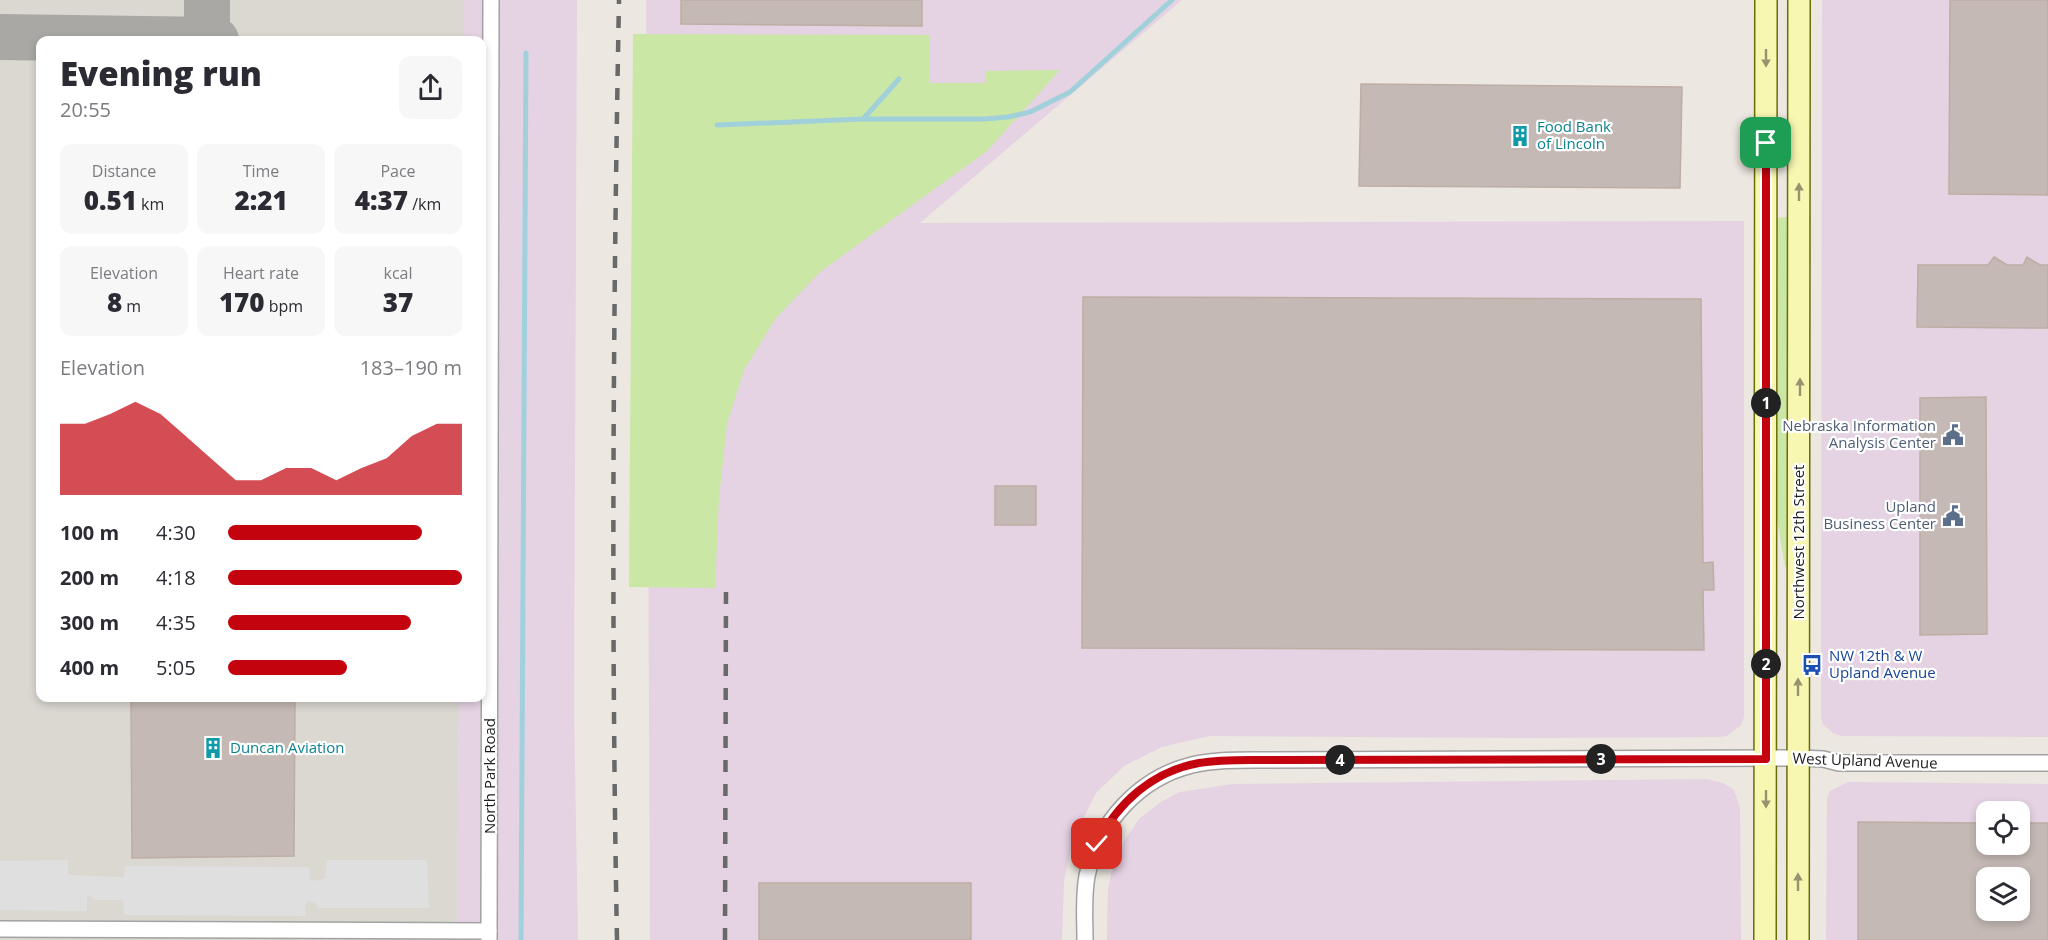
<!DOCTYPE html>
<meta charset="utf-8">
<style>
:root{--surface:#fff;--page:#f7f7f7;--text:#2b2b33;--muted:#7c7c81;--accent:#c3030e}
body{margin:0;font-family:"Open Sans",sans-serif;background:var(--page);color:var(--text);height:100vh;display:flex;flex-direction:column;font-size:22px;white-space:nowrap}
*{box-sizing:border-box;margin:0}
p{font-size:20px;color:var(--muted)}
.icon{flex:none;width:33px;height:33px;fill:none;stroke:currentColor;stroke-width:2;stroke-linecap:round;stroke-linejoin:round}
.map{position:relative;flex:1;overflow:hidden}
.sheet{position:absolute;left:36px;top:36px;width:450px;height:666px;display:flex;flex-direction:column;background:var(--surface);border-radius:12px;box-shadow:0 3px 9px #0003}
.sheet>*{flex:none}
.fabs{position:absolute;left:1976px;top:801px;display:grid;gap:12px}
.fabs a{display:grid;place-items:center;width:54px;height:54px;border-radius:12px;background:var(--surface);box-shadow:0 3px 9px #0003;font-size:30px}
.pin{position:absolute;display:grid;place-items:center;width:51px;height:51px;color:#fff;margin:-26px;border-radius:12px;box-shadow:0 3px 9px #0006}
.km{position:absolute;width:30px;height:30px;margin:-15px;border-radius:50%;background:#222;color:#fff;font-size:16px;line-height:30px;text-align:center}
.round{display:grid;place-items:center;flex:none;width:63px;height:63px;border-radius:12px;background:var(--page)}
.summary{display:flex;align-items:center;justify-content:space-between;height:102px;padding:0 24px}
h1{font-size:33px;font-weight:800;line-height:45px}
.stats{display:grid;grid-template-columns:repeat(3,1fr);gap:9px;height:102px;padding:6px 24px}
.stats div{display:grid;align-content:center;border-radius:12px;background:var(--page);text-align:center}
.stats b{font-size:26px;font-weight:800}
.stats small{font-size:16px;font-weight:400}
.stats p{font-size:16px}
.chart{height:168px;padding:12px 24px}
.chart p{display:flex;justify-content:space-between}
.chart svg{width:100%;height:108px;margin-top:6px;fill:var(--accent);opacity:.7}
ul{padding:0 24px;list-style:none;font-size:20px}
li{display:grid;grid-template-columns:96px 72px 1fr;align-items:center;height:45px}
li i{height:15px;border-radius:8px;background:var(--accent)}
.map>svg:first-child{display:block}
</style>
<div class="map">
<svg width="2048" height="940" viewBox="0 0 2048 940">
<rect width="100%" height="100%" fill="#ece7e0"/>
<g fill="#e5d2e3" fill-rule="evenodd">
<polygon points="464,0 577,0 574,709 578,940 457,940 459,698 482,698 482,40 464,40"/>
<polygon points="646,0 1182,0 920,223 1744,221 1744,717 1741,725 1727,736 1717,737 1530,738 1209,736 1162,747 1124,766 1096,793 1082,821 1070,853 1064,881 1062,940 650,940"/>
<polygon points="1822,0 2048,0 2048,737 1843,736 1834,734 1823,724 1821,717"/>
<polygon points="1707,779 1723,783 1734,790 1740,807 1741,940 1107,940 1108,889 1113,865 1124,841 1140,818 1161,802 1180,792 1233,784"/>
<path d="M1848 782 2048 784V940H1826L1827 798 1830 791ZM1986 812H2019V844H1986ZM1986 878H2019V910H1986Z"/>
</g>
<polygon fill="#dbd8d2" points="0,0 464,0 464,40 40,40 40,698 459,698 457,940 0,940"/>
<g fill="#cae7a5">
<polygon points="633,34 930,35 929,83 985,83 985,71 1060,70 987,151 820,272 776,318 744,370 727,424 719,498 715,588 629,587"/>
<polygon points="1787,217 1789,227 1790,566 1785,567 1776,512 1777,218"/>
</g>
<polygon fill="#dfdfdf" points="68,860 68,875 124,877 125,866 309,867 310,879 315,881 325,878 327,860 427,860 429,908 318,908 316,904 309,901 306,903 305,916 124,915 123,900 95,900 90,896 87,897 87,911 0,910 0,861"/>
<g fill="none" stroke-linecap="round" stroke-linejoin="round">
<g stroke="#a0d1da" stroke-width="5">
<polyline points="864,118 899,79"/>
<polyline points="717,125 863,119 985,119 1008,117 1030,112 1070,92 1172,0"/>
<polyline points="521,940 526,53"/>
</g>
<g stroke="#aaa8a4" stroke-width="46">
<polyline points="0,37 216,40"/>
<polyline points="207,39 207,0"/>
</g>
</g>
<g fill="#c4b9b4" stroke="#beada3" stroke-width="1.5" fill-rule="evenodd">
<polygon points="681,0 922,0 922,26 681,24"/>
<polygon points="1950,0 2048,0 2048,195 1949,194"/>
<polygon points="1361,84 1682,87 1680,188 1359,186"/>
<polygon points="1994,257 2007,265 2023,265 2027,257 2040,265 2048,265 2048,328 1917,327 1918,265 1988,265"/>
<polygon points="1083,297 1701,299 1703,563 1713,562 1714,590 1703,590 1704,650 1082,648"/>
<polygon points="1986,397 1987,634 1920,635 1920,398"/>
<rect x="995" y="486" width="41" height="39"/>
<polygon points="131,698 295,698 294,856 132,858"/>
<path d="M1858 822 1986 823V844H2019V823H2048V940H1858ZM1986 878H2019V910H1986Z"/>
<rect x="759" y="883" width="212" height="57"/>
</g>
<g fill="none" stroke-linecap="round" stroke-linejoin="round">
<defs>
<g id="street">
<polyline points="0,929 489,931"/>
<polyline points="489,940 491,0"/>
<path d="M1085 940C1085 919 1083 897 1087 876 1098 823 1139 778 1192 765 1217 759 1244 760 1269 760L1798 758 1823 759 1839 763H2048"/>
</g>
<g id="secondary">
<polyline points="1765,940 1766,0"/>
<polyline points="1798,940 1799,0"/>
</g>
</defs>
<use href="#street" stroke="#a2a2a2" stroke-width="18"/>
<use href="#secondary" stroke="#686d06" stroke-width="24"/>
<use href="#street" stroke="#fff" stroke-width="15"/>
<use href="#secondary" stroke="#f8f7b2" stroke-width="21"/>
<g stroke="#696969" stroke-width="4.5" stroke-dasharray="12 12" stroke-linecap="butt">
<path d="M617 940C611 627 613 313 619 0"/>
<polyline points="725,940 726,587"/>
</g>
</g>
<defs><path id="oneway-solid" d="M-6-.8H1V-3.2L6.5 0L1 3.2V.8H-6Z" transform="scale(1.5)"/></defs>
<g fill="#95946e">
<use href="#oneway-solid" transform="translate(1766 58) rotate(90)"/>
<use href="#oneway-solid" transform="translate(1799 192) rotate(-90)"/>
<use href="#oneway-solid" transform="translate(1800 387) rotate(-90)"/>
<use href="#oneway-solid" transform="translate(1798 687) rotate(-90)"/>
<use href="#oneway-solid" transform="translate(1766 799) rotate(90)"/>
<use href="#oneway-solid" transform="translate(1798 882) rotate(-90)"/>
</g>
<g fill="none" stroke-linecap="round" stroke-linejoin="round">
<defs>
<path id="route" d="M1097 844C1117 803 1153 771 1199 763 1222 759 1246 760 1269 760L1766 759V143"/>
</defs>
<use href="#route" stroke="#fff" stroke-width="12"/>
<use href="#route" stroke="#c3030e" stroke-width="8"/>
</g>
<defs>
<symbol id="building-bare" viewBox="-9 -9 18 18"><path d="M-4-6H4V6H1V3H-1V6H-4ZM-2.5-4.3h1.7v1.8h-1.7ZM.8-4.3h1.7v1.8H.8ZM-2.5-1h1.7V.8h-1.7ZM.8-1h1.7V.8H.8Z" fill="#0f9aa8" stroke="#fff" stroke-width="2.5" paint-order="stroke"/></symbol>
<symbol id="civic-bare" viewBox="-9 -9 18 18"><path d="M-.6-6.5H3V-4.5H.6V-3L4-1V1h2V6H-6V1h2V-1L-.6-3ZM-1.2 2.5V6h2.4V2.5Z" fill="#5c6f8a" stroke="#fff" stroke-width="2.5" paint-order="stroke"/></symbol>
<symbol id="bus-bare" viewBox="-9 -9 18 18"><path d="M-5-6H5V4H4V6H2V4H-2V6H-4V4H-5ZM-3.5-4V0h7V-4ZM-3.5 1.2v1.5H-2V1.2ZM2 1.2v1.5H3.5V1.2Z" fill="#1a4fb4" stroke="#fff" stroke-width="2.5" paint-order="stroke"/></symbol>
</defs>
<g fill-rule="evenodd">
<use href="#building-bare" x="1505" y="121" width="30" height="30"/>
<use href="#civic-bare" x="1938" y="420" width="30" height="30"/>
<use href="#civic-bare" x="1938" y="501" width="30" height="30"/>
<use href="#bus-bare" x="1797" y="650" width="30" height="30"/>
<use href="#building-bare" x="198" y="733" width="30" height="30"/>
</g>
<g text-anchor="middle" stroke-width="4.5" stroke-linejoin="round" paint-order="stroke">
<g font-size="15" fill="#0d838f" stroke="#fff" text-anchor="start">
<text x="1537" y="132">Food Bank<tspan x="1537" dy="17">of Lincoln</tspan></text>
<text x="230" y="753">Duncan Aviation</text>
</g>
<g font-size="15" fill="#4e5e75" stroke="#fff" text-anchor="end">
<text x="1936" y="431">Nebraska Information<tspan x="1936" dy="17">Analysis Center</tspan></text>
<text x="1936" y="512">Upland<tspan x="1936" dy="17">Business Center</tspan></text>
</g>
<g font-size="15" fill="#1b1b1b" stroke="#fff">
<text transform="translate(1799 542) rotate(-90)" y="5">Northwest 12th Street</text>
<text transform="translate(1865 761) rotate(2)" y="5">West Upland Avenue</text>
<text transform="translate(490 776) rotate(-90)" y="5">North Park Road</text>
</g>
<g font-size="15" fill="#164399" stroke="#fff" text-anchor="start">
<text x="1829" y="661">NW 12th &amp; W<tspan x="1829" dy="17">Upland Avenue</tspan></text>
</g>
</g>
</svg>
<div class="fabs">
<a><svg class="icon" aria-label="locate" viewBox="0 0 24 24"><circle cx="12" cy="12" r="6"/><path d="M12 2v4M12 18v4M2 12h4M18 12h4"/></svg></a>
<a><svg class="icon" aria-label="layers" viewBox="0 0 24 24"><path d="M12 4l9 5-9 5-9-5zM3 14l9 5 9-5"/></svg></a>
</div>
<div class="pin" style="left:1766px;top:143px;background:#1e9e55"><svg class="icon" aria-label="arrive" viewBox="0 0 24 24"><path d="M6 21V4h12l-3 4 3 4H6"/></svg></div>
<div class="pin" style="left:1097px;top:844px;background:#d93025"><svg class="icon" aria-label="check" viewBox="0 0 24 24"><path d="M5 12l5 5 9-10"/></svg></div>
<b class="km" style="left:1766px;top:403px">1</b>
<b class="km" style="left:1766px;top:664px">2</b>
<b class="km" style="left:1601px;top:759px">3</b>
<b class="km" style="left:1340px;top:760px">4</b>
<section class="sheet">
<div class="summary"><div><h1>Evening run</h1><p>20:55</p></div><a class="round"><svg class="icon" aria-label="share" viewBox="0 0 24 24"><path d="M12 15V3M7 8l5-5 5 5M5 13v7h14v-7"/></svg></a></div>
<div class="stats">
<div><p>Distance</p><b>0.51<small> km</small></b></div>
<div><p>Time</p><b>2:21</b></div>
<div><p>Pace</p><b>4:37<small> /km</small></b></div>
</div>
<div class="stats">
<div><p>Elevation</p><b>8<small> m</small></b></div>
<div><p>Heart rate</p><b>170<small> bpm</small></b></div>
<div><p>kcal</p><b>37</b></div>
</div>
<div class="chart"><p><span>Elevation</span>183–190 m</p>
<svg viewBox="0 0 160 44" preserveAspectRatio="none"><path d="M0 44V15L10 15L20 11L30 6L40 11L50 20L60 29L70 38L80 38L90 33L100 33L110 38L120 33L130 29L140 20L150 15L160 15V44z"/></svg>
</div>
<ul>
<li><b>100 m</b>4:30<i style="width:83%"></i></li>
<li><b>200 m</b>4:18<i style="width:100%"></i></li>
<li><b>300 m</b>4:35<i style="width:78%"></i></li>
<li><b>400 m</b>5:05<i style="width:51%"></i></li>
</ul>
</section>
</div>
